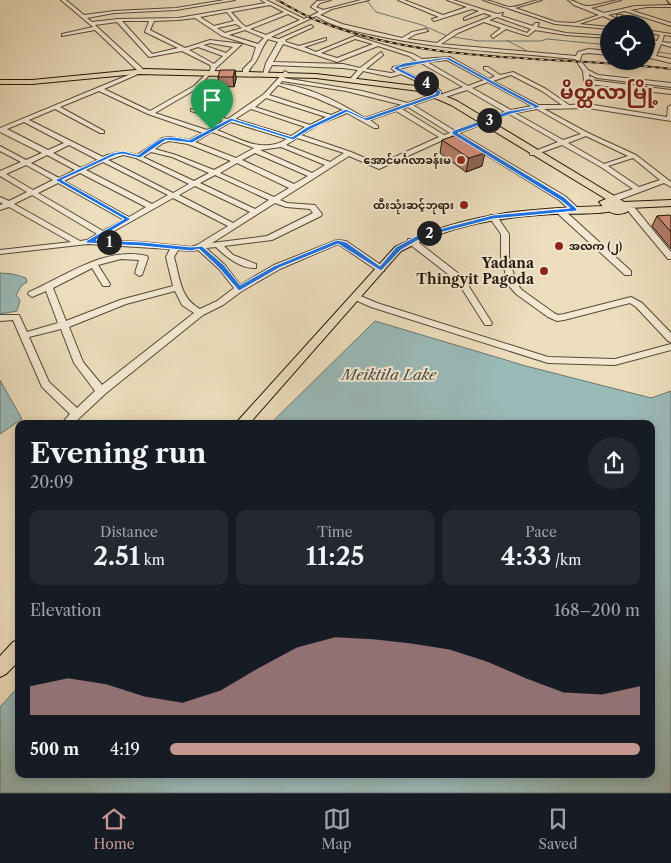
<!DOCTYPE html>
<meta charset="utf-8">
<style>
:root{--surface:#171b24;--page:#242831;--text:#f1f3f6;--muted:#9ea1a6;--line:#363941;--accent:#c59692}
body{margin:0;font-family:"Libre Caslon Text","Noto Sans Myanmar",serif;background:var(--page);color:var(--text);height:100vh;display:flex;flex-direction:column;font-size:19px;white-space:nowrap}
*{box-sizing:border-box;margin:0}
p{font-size:16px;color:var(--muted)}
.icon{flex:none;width:28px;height:28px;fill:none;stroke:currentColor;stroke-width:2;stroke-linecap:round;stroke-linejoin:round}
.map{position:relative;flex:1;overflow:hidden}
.sheet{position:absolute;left:15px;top:420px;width:640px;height:358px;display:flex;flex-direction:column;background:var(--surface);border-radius:10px;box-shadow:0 2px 8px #0003}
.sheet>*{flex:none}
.tools{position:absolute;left:600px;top:15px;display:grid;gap:10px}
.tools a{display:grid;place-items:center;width:55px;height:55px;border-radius:50%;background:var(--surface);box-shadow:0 2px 8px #0003;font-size:25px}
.pin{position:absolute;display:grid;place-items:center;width:42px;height:42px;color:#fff;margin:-51px -21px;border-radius:50% 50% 50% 0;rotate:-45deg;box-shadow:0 0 5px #0007}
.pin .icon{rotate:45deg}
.km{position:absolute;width:25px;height:25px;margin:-12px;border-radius:50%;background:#222;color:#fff;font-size:14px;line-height:25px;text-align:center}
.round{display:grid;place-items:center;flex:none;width:52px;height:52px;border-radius:26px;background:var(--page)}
.summary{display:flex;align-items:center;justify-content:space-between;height:85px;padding:0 15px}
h1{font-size:28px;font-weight:800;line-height:38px}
.figures{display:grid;grid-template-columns:repeat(3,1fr);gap:8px;height:85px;padding:5px 15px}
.figures div{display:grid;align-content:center;border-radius:10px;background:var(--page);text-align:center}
.figures b{font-size:25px;font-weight:800}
.figures small{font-size:14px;font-weight:400}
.figures p{font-size:14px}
.chart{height:140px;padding:10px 15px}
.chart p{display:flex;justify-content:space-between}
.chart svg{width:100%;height:90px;margin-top:5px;fill:var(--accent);opacity:.7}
ul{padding:0 15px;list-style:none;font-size:16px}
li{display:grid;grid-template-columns:80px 60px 1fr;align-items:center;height:38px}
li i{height:12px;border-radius:6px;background:var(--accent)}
.dock{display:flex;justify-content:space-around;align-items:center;height:70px;border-top:1px solid var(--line);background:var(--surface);font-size:14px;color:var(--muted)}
.dock a{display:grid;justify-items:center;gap:2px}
.dock .current{color:var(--accent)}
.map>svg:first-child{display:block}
</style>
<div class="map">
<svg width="671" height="793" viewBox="0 0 671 793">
<rect width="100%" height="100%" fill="#ecddbc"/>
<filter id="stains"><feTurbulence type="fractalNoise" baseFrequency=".004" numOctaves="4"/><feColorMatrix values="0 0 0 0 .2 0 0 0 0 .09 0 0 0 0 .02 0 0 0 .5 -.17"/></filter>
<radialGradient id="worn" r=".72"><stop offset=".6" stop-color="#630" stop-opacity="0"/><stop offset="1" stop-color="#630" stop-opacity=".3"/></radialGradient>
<g fill="#9abab8" stroke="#6a7872">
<polygon points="0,273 13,274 26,278 27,282 22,285 16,295 20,300 17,311 0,314"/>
<polygon points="375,321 526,366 651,398 671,391 671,793 0,793 0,707 19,686 19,774 651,774 651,424 270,424"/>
<polygon points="0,380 22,419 0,434"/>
</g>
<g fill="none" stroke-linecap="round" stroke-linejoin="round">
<g stroke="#6a7872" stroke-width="1">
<polyline points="367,1 376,12 422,25 447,36 479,41 541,41 547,39 609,45"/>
<polyline points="506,40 527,51"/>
<polyline points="646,50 671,54"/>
</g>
<defs>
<g id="minor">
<path d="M61 0H66L84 15 114 11 176 8 225 0H235L176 10 114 13 87 18 92 22 118 19 178 18 266 3 261 0H266L304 19 319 12 311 7 317 1 331 0 320 3 316 7 323 10 361 0H369L332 9 320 15 342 24 402 38 412 32 426 29 428 31 416 34 407 39 437 43 454 31 492 16 484 13 464 20V18L479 11 472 9 434 21 432 19 439 17 398 0H404L443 15 467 7 447 0H453L497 14 503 13 501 16 533 26 535 23H539L537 27 566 33 609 36V38L566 35 535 30 528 36 506 29 493 38 491 36 501 28 484 22 458 33 441 44 576 56 578 52 589 49 609 51V55L589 53 582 54 580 60 588 70 598 75 671 83V87L597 78 589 74 590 80 671 90V94L589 84 584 81 583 71 575 59C507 52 440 50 374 35 355 31 333 27 316 16L271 37 279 39 311 25 313 27 285 40 286 42 299 46 326 38V40L304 47 316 52 355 36 413 54 422 59 450 57 489 79 495 76 484 69V67H488L500 75 513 72 546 89 569 105 588 104 667 117 668 107 671 105V121L588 108 544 109 588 133 636 155 671 182V187L664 183 616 201H610V197L633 189 601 167 562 145 534 155H530V153L558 142 509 114 459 133 565 196 578 208V212H572L559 200 454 135 379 169 349 156 280 200 287 203 315 205 322 214 321 216 272 240 224 246 233 255 256 264V268C241 269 226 257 216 247L206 248 225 265 240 285 274 265 337 240 346 241 384 267V271H378L338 244 280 269 242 291 223 305 203 315 105 394 73 424H61L70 414 42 387 13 320 0 321V315H19L27 332 58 323 46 291 32 297 28 294 29 292C66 276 105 246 147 256L148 258 142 275 139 276 135 273 139 260 121 259 98 265 110 284 109 286H103L92 268 53 288 66 321 120 300 173 286 166 257 170 249 88 244 0 254V250L71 242 9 207 0 210V205L3 204 0 202V197L9 201 27 192 0 176V171L21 162 0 151V146L26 160 42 153 0 132V128L138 71 95 30 62 36V34L93 27ZM270 5 284 12 246 27 242 24 231 12ZM227 12 234 21 214 26 200 17ZM288 14 300 20 266 35 250 29ZM497 17 531 29 527 33 489 20ZM195 18 222 36 256 47 252 60 243 69V76L248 75C249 68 252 67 256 61 261 53 262 46 268 39L278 42 266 63 263 74H267L272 65 343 68 358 70 351 78V80H355L363 71 391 77 401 74 432 88 435 92 434 94 408 103 362 91 284 78 288 73 285 71 264 94 228 119 191 109V111L223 121 207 130 155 113 198 88 210 74H213L216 68 242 44 210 40 185 48 150 30 154 21 178 20ZM122 21H149L145 32 178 48 152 54ZM117 22 149 57 182 51 210 65 211 67 209 74H206L194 86 150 111 104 89 145 71 95 25ZM236 24 242 28 225 33 217 28ZM245 30 264 38 258 44 229 35ZM355 39 373 44 337 58 321 53ZM210 43 233 47 226 53 203 45ZM283 44 337 62 378 46 409 56 417 61 393 67 392 69 396 72 391 73 366 69 383 55 381 52 360 68 343 64 273 62ZM198 47 223 56 214 64 189 50ZM447 60 484 80 468 86 427 62ZM421 63 463 87 440 95 441 92 436 86 399 69ZM511 75 542 91 562 105H538L493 81ZM282 81 346 91 402 105 365 118C340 103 309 86 280 84ZM488 82 532 106 511 110 472 88ZM278 85 316 98 343 110 331 115 269 95ZM467 90 505 112 455 131 413 105 434 98 439 99ZM99 91 148 114 203 133 189 140 170 137 162 138 137 155C123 151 116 151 103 157L29 120 55 109 100 133H104V131L60 107ZM266 98 326 117 310 125 255 107ZM408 107 450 133 444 135 402 109ZM251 109 305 127 291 136 235 119ZM537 109 581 134 563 140 515 113ZM396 111 439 137 379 164 351 152 301 135 320 124 347 113 374 128H378V126L370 120ZM24 122 64 143 48 150 7 129ZM231 122 287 139C262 154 241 139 217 130ZM212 132 254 148 236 158 195 142ZM586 136 628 156 604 164 568 143ZM297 138 344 153 330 162 286 145ZM170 141 188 144 231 161 214 170 176 155 155 149 163 143ZM69 145 98 160 81 168 53 153ZM281 147 325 165 312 173 260 150ZM151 152 172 157 209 173 194 181 143 157ZM255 153 308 176 294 184 242 160ZM47 155 75 170 59 178 31 163ZM123 155 136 158 189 184 173 193 108 160ZM633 158 660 180 639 187 608 166ZM103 162 168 195 152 204 86 170ZM237 163 289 188 274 197 220 173ZM26 165 53 180 33 190 6 174ZM80 173 146 207 129 217 64 181ZM215 175 269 200 255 209 200 183ZM58 183 124 220 103 231 38 193ZM195 186 250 212 233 223 179 195ZM32 195 97 234 87 240 80 241 14 204ZM173 198 228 226 197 245 191 247 142 242 98 240ZM275 203 286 207 310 209 313 213 267 236 212 243ZM178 250 191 251 198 250 219 269 234 288 217 301 200 309C180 298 180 278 174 257ZM175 291 182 305 194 313 102 385 83 362 69 327 126 304ZM61 329 74 363 95 391 77 408 49 382 29 337Z"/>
<path d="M483 0C493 0 501 6 510 7 521 7 531 0 542 0L515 8 556 22 575 23 599 15 574 5 568 0C575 0 580 6 588 6 599 6 610 0 621 0L591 8 604 13 635 6 671 5V7H647L630 10 671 23V26L625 11 608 15 628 24H621L603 16 579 24 609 27V29L555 24Z"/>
<polygon points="617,15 621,15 641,23 637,24 617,17"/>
<polygon points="646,30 671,34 671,36 664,35 662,42 671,43 671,47 661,44 656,56 671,59 671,63 646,57 646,54 651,55 656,43 646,42 646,39 657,41 660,35 646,32"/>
<polygon points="629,208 635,208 671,252 671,259 668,259 629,212"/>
<polygon points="557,209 563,209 631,271 631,275 625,275 557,213"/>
<polygon points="490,215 496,215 509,234 509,257 516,283 522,290 554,313 558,315 564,314 631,297 642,303 671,333 671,342 668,341 636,307 630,303 564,320 557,321 548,317 516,294 509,286 501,257 501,234 489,217"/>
<polygon points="408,239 414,239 463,277 492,323 491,325 485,325 457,281 408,243"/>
<polygon points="356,294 377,303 548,357 615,359 671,344 671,350 615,365 548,363 371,307 353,299 352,297 353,295"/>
</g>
<g id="major">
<path d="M609 206 614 209 612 211C594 215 573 213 554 214 499 217 451 225 401 251L249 424H235L395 247C464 212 533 208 609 206Z"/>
<polygon points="19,640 19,661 6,674 0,677 0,656 13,642"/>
</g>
<g id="highway">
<polygon points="667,0 671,0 671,4 669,3"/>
<path d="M146 69 316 74 424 87 457 101 621 200 624 202 671 200V206L629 208V211C616 218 607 212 599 202L606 199 451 105 419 91 316 78 137 74 32 84H0V80H32Z"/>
</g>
</defs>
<use href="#minor" stroke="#544836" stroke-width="2"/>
<use href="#major" stroke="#221609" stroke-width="2"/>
<use href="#highway" stroke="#221609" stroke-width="2"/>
<use href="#minor" fill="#f3e9d3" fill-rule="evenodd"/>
<use href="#major" fill="#ecddbc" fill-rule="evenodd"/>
<use href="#highway" fill="#ecddbc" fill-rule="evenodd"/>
<defs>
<path id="rail" d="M277 0C291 7 306 17 321 22 431 65 555 55 671 69"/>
</defs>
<use href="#rail" stroke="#221609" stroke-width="2"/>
<use href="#rail" stroke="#f3e9d3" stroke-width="1" stroke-dasharray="4" stroke-linecap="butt"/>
</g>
<g fill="#b47d6a" stroke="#221609">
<polygon points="235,70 236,79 234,87 219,86 218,77"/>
<polygon points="442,140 482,166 466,172 440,153"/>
<polygon points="657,216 671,216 671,249 652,226"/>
</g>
<g fill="#926656" stroke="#221609">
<polygon points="235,70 236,79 234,87 233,77"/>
<polygon points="485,153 482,166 466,172 469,158"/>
</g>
<g fill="#d1917b" stroke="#221609">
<polygon points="220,70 235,70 233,77 218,77"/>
<polygon points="457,135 485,153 469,158 442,140"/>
<polygon points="669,215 671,216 671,232 657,216"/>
</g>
<path fill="#1a73e8" stroke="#fff" fill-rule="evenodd" d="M448 57 541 107 511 114 458 133 564 197 577 209V211L493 219 424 237 401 250 381 271 338 244 279 268 239 291 219 268 199 249 191 251 142 246 86 243V241L124 219 55 180 113 153 123 151 138 155C160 139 161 133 189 140L231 118 292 137 307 127 346 109 365 118 435 94 436 92 432 88 394 69V67L404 63ZM446 59 534 107 508 111 452 131V134L560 200 570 208 493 215 420 234 396 247 380 266 346 242 337 240 274 266 240 285 224 265 202 246 191 247 142 242 96 240 131 219 62 180 116 155 123 154 140 158 166 140 192 143 232 121 293 140 311 129 347 112 367 121 439 96 441 92 435 86 399 68Z"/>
<g fill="#8f2418" stroke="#f3e9d3" stroke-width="2">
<circle cx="461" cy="160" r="5"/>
<circle cx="464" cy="205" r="5"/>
<circle cx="559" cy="246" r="5"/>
<circle cx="544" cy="271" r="5"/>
</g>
<g text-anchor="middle" stroke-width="4" stroke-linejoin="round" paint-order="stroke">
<g font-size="11" font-weight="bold" fill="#221609" stroke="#f3e9d3" text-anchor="end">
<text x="451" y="164">အောင်မင်္ဂလာခန်းမ</text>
<text x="454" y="209">ထီးသုံးဆင့်ဘုရား</text>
<text x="569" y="250" text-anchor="start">အလက (၂)</text>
</g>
<g font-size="14" font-weight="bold" fill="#221609" stroke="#f3e9d3" text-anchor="end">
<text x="534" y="268">Yadana<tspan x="534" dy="16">Thingyit Pagoda</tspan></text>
</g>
<g font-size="15" font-style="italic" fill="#4c4f46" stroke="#f3e9d3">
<text x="389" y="380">Meiktila Lake</text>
</g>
<g font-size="20" font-weight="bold" fill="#7a1f14" stroke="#f3e9d3">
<text x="609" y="99">မိတ္ထီလာမြို့</text>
</g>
</g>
<rect width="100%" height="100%" filter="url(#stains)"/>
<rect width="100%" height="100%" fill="url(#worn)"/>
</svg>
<div class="tools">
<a><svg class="icon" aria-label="locate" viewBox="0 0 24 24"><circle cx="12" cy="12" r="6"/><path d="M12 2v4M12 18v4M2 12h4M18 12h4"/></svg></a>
</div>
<div class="pin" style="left:212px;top:130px;background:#1e9e55"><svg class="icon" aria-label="arrive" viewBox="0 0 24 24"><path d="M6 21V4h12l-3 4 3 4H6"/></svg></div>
<b class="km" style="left:109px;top:242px">1</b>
<b class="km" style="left:429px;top:233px">2</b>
<b class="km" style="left:489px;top:120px">3</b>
<b class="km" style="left:426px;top:83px">4</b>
<section class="sheet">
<div class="summary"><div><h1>Evening run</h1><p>20:09</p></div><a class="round"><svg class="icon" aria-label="share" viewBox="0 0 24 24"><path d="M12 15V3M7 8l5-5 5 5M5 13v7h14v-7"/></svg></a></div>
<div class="figures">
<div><p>Distance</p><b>2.51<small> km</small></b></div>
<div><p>Time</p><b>11:25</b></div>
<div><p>Pace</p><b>4:33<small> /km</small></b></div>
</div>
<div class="chart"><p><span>Elevation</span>168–200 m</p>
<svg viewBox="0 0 160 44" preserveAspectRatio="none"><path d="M0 44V30L10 26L20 29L30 35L40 38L50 32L60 21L70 11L80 6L90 7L100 9L110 12L120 18L130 26L140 33L150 34L160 30V44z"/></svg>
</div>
<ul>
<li><b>500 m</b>4:19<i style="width:100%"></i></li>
</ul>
</section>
</div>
<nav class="dock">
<a class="current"><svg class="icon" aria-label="home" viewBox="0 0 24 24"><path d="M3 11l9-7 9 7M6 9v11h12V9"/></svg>Home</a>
<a><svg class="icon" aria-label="map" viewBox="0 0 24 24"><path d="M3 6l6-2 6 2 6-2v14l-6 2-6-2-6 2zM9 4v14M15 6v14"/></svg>Map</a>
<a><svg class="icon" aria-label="saved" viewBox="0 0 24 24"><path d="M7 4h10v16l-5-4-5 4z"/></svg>Saved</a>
</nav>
